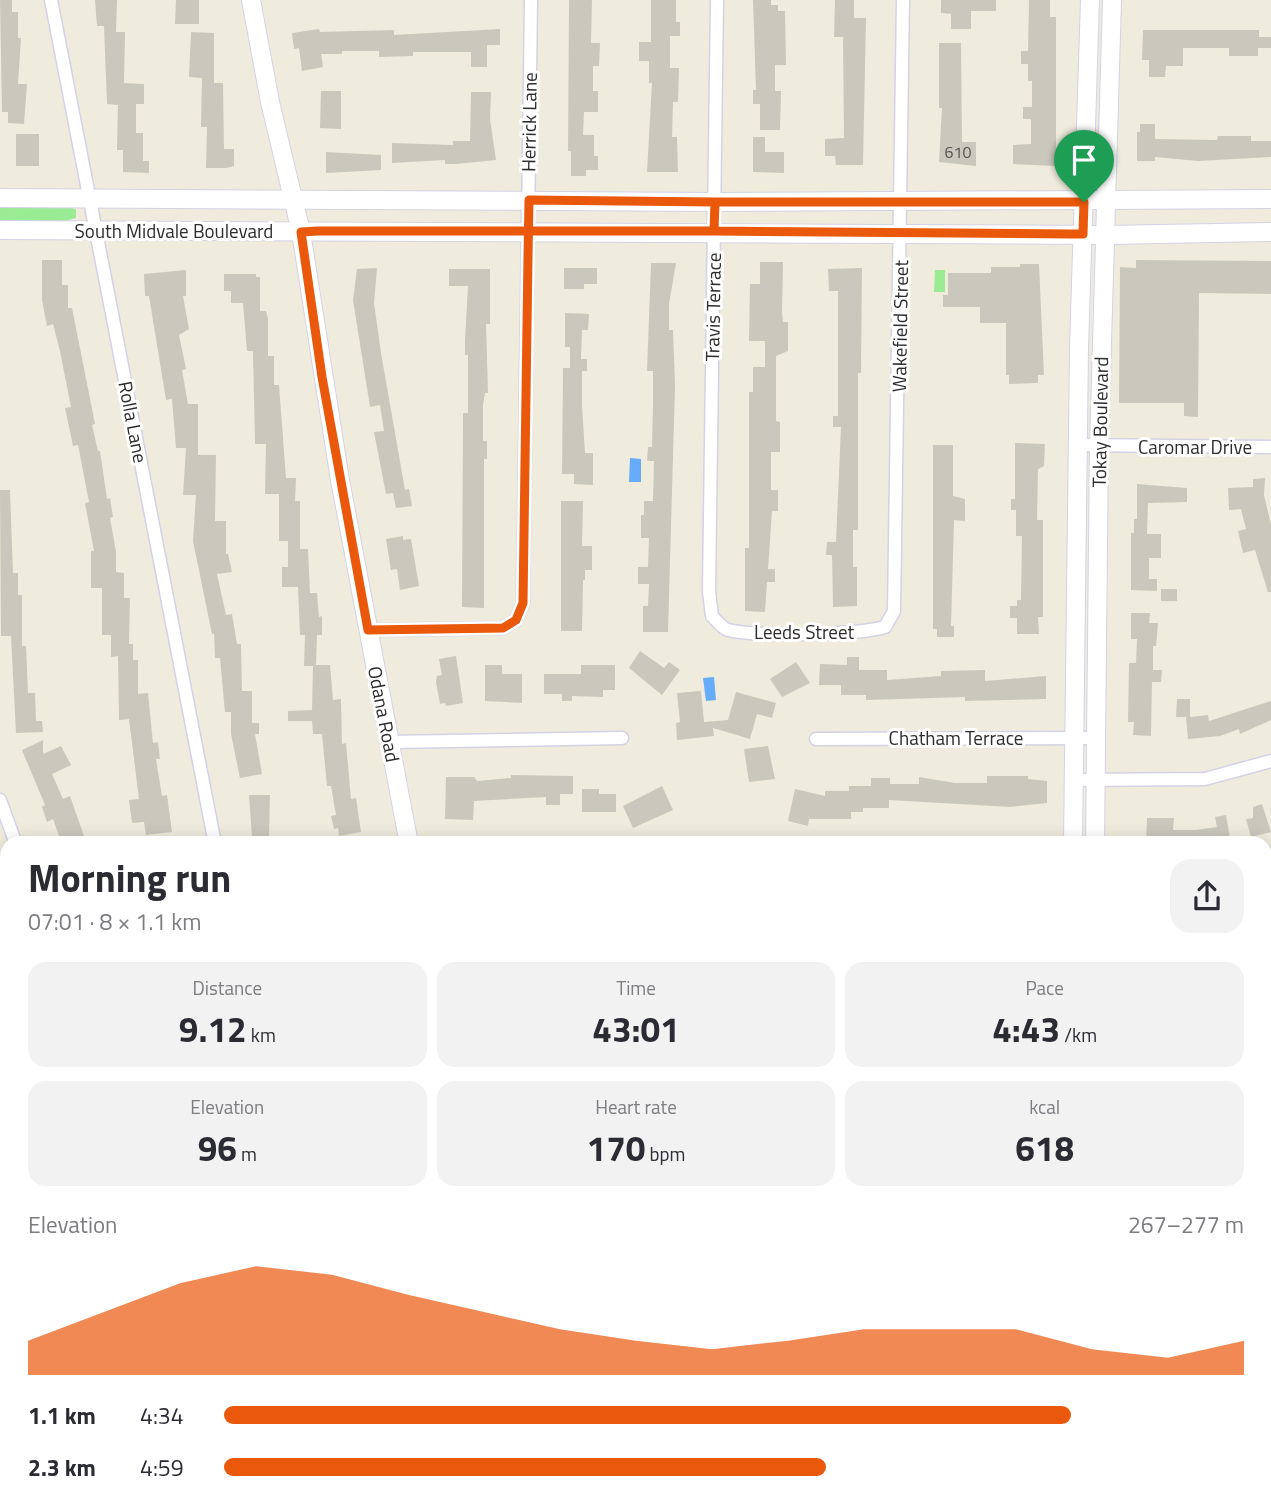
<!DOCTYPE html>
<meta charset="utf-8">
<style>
:root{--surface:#fff;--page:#f2f2f3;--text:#2b2b33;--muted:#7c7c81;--accent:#ea580c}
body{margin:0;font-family:"Titillium Web",sans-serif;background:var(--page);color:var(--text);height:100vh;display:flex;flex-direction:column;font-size:26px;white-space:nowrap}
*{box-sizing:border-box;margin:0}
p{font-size:23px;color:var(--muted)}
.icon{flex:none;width:38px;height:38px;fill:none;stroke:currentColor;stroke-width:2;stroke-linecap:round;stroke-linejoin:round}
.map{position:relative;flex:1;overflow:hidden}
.details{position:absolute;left:0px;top:836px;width:1272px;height:674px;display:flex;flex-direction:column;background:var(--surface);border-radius:21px 21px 0 0;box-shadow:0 4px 18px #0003}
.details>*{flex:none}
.pin{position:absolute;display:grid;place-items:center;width:60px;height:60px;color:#fff;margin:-72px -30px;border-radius:50% 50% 50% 0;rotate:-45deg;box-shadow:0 0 7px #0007}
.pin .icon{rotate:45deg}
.round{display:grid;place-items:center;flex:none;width:74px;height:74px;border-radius:21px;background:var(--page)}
.head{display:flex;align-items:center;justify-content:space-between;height:119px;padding:0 28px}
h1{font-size:38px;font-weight:700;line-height:52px}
.figures{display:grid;grid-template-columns:repeat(3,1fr);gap:10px;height:119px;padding:7px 28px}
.figures div{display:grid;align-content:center;border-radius:18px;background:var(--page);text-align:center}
.figures b{font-size:35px;font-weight:700}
.figures small{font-size:19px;font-weight:400}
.figures p{font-size:19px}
.chart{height:196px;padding:14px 28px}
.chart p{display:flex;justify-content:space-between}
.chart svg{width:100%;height:126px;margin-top:7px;fill:var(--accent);opacity:.7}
ul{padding:0 28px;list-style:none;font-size:23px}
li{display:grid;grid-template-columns:112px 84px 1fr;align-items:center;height:52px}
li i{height:18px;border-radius:9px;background:var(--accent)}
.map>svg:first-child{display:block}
</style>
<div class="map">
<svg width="1271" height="1510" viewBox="0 0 1271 1510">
<rect width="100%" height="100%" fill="#efecdd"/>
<g fill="#9beb94">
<polygon points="0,207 66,207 76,209 76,218 65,221 0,221"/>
<polygon points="935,270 945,270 945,292 934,292"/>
<polygon points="1271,1048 1271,1483 1265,1483 1265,1049"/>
</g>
<g fill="#66acfb">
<polygon points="630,458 641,459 641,482 629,482"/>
<polygon points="714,677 716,700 706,701 703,678"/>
</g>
<g fill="#cac8bc">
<polygon points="0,0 12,0 12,12 18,12 18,38 21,38 18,84 27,84 24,124 8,123 8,112 2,112"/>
<polygon points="95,0 117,0 116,32 125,32 124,83 144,84 144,104 136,104 136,133 143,133 143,161 149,161 149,173 123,172 123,150 117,150 118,105 107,104 104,26 97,26"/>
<polygon points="176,0 199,0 199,24 175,24"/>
<polygon points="569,0 592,0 591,43 600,43 599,66 593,66 593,91 598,91 598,112 584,112 583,135 594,135 594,156 598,156 598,170 586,170 586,176 571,176 571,151 568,151"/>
<polygon points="651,0 676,0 676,22 680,22 680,36 670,36 670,68 679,68 678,102 673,102 672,137 677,137 678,172 647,172 652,83 649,83 649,61 639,61 639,42 651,42"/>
<polygon points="753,0 771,0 771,5 778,5 778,11 785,11 786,65 775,65 775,91 781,91 780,130 760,130 760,104 753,104 753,90 756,90"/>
<polygon points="835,0 854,0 854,18 866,18 863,165 836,165 835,156 825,156 825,139 844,138 843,37 834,37"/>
<polygon points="941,0 996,0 996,11 971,11 971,29 951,29 951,14 941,13"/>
<polygon points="1029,0 1050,0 1050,17 1056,17 1056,166 1013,164 1013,145 1031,144 1031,119 1023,119 1023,107 1032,107 1032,81 1028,81 1028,64 1021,64 1021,51 1028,51"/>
<polygon points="319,29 320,32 394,30 394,35 500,29 500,45 487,45 487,67 471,67 471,52 413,52 413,56 379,57 379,51 342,51 342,54 321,54 323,67 302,71 299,48 294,49 292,33"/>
<polygon points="1143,30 1259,30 1259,37 1271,37 1271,48 1258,48 1258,56 1229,56 1229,48 1183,48 1183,66 1166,66 1165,77 1149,77 1149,60 1142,60"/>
<polygon points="191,32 214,33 214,83 223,83 224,149 234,149 234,166 226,168 206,168 207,127 201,127 202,78 189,77"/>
<polygon points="939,43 961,43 962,142 976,142 976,166 939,162 942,108 939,108"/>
<polygon points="321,91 341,91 341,129 320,128"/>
<polygon points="471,92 491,92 490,119 496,160 456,164 445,164 445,160 392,163 392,143 453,145 453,141 470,141"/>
<polygon points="1140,124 1155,124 1155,139 1217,140 1218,136 1251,136 1251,141 1271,141 1271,157 1198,161 1155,157 1155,161 1137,161 1137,132 1140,132"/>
<rect x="16" y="134" width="23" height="32"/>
<polygon points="753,137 765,137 765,152 784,152 784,173 753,172"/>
<polygon points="326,152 381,155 381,170 326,173"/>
<polygon points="42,260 62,260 62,285 68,285 68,308 72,308 95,424 92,425 98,451 100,451 107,499 110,498 113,517 110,518 116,552 116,572 124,573 124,598 130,598 129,644 133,644 133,660 138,660 138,694 148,693 153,743 158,742 160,759 156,759 162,796 167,795 172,832 146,835 144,822 132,823 129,800 139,799 129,719 119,720 118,656 111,657 111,635 102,635 102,588 91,588 91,551 94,551 85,503 89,502 78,445 73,446 65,408 71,407 60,351 53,324 47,326 42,300"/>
<polygon points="1136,260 1271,261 1271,294 1199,293 1198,417 1184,416 1184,403 1119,403 1120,267 1136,268"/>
<polygon points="760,262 783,262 782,312 783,322 788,322 788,351 776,356 776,421 780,422 780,452 771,452 771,490 778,490 778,511 772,511 768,569 775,569 775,582 767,582 765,612 745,611 745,548 749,548 749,392 753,392 753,367 765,367 765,341 749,341 750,284 760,284"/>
<polygon points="651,263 676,263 669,304 669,330 673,330 675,386 668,632 643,632 643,606 648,606 649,584 638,584 638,567 648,567 649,538 641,538 641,515 644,515 644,501 653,501 654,461 647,461 648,447 652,447 653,405 653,371 647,371"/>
<polygon points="1020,264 1039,264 1044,375 1038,375 1038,383 1009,384 1009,375 1006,375 1006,323 980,323 980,307 943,307 943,295 948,295 948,273 991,273 991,267 1020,267"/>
<polygon points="377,268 374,303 381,353 405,490 409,489 412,506 396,508 393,493 386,494 374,432 384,431 380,405 370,407 353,300 357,269"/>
<polygon points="564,268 597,268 597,284 584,284 584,289 564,289"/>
<polygon points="862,268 861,373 858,373 858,530 853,530 853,567 857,567 857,606 833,607 832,555 826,555 827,542 836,542 841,427 833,427 833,416 838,416 838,291 829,291 828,269"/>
<polygon points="449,269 490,269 490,324 486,324 488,393 485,393 483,405 483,441 487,441 487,459 484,459 484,608 462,607 463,413 468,413 468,355 465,355 465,340 468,286 449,286"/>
<polygon points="186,270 186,296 183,296 189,329 179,335 186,369 182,370 188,404 198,404 198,455 216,455 215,521 226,521 226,554 228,554 232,572 217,574 226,615 232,614 237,644 241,644 242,691 252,691 252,723 259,723 259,734 255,734 262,774 240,778 231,734 231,712 225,712 220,658 215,658 214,634 212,634 193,541 196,495 183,495 186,448 176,448 172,399 166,400 149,296 145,296 144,274"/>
<polygon points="224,274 256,274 256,277 260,277 260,311 266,311 268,319 268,356 274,356 274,385 279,385 286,478 296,478 295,501 300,501 300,549 308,549 310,593 317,593 319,617 322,616 322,635 317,635 316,665 330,665 333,700 341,699 342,744 346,743 351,799 356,798 361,832 339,836 338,828 334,829 331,816 336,815 331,786 327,786 322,734 313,734 312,721 288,721 288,711 312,710 313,666 304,666 305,635 300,635 298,587 282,587 282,567 288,567 288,541 279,541 279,494 265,494 266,444 255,444 253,351 247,351 243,303 231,303 231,291 224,291"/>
<polygon points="565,313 589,314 588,330 582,330 581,359 587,359 587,371 582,371 582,406 585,453 593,453 593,485 574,484 574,474 562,474 563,368 570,368 570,347 565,347"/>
<polygon points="1015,443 1045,444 1044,466 1038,469 1037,520 1043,520 1043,617 1038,617 1039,634 1017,634 1017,618 1010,618 1010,606 1017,606 1017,600 1021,600 1022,536 1016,536 1016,510 1011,510 1011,499 1015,499"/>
<polygon points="933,445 953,445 953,496 965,499 965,521 954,520 951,626 954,626 954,637 937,637 937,629 933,629"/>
<polygon points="1265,478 1264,495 1271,525 1271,592 1268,592 1255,550 1243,553 1238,531 1246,529 1241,509 1229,510 1228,488 1253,487 1253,479"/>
<polygon points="1137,484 1187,488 1187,502 1148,503 1147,534 1161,534 1161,558 1149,558 1149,579 1157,579 1157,591 1131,590 1131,533 1134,533 1134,519 1137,519"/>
<polygon points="0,490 10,490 13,573 18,573 18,595 22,595 22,646 26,646 28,693 35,693 36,721 42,721 43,732 16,733 11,636 1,636"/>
<polygon points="561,501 583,501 582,546 592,546 592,570 585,570 585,580 583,580 582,631 561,631"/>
<polygon points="403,536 403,540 411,539 419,586 400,590 397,569 391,570 386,539"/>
<rect x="1161" y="589" width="16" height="12"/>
<polygon points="1131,613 1150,613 1149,623 1158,623 1156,646 1153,646 1153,670 1162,670 1161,682 1152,682 1151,736 1133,735 1134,722 1128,722 1129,663 1136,663 1137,639 1131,639"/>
<polygon points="640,651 664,668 669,662 680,670 662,695 629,668"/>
<polygon points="456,656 463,703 446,706 445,703 440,704 436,682 437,676 442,675 439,659"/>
<polygon points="847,657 859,657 859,670 887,670 887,680 941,676 941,671 985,670 985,681 1046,676 1046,699 965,701 965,697 866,700 866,695 841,695 841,685 819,685 820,664 847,665"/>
<polygon points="796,662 810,683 782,697 770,679"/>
<polygon points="485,665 502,665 502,674 522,674 522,703 485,701"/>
<polygon points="581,665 615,665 615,690 603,690 603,697 572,696 572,701 562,701 562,694 544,694 544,674 581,674"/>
<polygon points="701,691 704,722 728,720 736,692 776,703 772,718 757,714 750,739 713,728 714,736 677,740 676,723 680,722 677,693"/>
<polygon points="1177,699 1190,699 1190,717 1208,715 1209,721 1271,701 1271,720 1240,734 1239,729 1220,736 1188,739 1186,717 1176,717"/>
<polygon points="43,740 43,754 61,746 71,765 52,774 63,799 70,796 85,839 72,844 62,844 53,819 47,822 42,807 45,805 22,750"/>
<polygon points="768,746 775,779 749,782 744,749"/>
<polygon points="511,775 573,776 573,794 560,794 560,805 546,805 546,797 474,801 473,820 445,819 446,777 474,777 477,781 511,778"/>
<polygon points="987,776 1028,776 1028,779 1047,781 1047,803 1010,807 889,800 889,808 863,808 863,812 851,812 851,819 809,819 808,826 788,821 795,789 825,796 825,791 849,791 849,786 871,786 871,778 890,778 890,784 919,784 919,777 955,783 987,783"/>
<polygon points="662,786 673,810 633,828 623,806"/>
<polygon points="582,789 599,789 599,794 616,794 616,812 582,812"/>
<polygon points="249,795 270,795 269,838 252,838"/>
<polygon points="1262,804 1271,832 1251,837 1246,819 1253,818 1253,807"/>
<polygon points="1226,815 1231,844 1146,844 1147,818 1174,818 1173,830 1196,830 1217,827 1215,817"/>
</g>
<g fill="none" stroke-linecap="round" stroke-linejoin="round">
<defs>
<polyline id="lane" points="1265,1320 1271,1322"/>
<g id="street">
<polyline points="51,0 215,844"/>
<path d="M717 0 709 591 712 616C717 621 722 628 728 630 757 637 857 635 885 627L894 611 903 0"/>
<polyline points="1078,445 1271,447"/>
<polyline points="368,630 503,628 516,620 523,603 531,0"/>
<polyline points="816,739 1096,738"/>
<polyline points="390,742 622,738"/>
<polyline points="1074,780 1205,779 1271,761"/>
<polyline points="0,800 16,844"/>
<polyline points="1265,1030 1271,1029"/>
<polyline points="0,1166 7,1162"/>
<polyline points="0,1389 7,1389"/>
<polyline points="680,1503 683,1510"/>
</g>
<g id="secondary">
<polyline points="251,0 270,102 301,232 340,480 409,844"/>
<polyline points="0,198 715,202 1271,199"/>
<polyline points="0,230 1106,235 1271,232"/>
<polyline points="1073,844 1079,347 1090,0"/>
<polyline points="1095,844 1099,446 1112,0"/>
<polyline points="515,1503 516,1510"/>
<polyline points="530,1503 531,1510"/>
<polyline points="1058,1503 1058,1510"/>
<polyline points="1088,1503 1089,1510"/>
</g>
</defs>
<use href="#lane" stroke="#d3d2e6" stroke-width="9"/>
<use href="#street" stroke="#d3d2e6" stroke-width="15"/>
<use href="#secondary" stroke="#d3d2e6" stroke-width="20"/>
<use href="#lane" stroke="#fff" stroke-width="6"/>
<use href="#street" stroke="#fff" stroke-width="12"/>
<use href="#secondary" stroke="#fff" stroke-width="18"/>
</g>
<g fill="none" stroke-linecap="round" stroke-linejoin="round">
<defs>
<polyline id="route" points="1084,202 715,202 714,231 318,231 301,232 322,377 368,630 503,628 516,620 523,603 528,256 529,200 715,202 714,231 1071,234 1083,234 1084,202"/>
</defs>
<use href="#route" stroke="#fff" stroke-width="14"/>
<use href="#route" stroke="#ea580c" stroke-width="9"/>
</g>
<g text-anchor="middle" stroke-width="6" stroke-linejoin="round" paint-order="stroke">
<g font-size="16" fill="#545350">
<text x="958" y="158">610</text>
</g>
<g font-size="19" fill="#2c2c2c" stroke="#fff">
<text transform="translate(529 122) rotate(-89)" y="7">Herrick Lane</text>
<text x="174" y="238">South Midvale Boulevard</text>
<text transform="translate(713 307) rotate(-89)" y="7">Travis Terrace</text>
<text transform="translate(900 326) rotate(-89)" y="7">Wakefield Street</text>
<text transform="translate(133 422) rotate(79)" y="7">Rolla Lane</text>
<text transform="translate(1100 422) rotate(-89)" y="7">Tokay Boulevard</text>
<text x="1195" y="454">Caromar Drive</text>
<text x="804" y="639">Leeds Street</text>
<text transform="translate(384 714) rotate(79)" y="7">Odana Road</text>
<text x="956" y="745">Chatham Terrace</text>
</g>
</g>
</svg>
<div class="pin" style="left:1084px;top:202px;background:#1e9e55"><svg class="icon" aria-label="arrive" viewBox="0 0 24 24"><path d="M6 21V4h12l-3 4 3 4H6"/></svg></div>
<section class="details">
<div class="head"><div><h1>Morning run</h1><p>07:01 · 8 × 1.1 km</p></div><a class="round"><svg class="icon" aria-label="share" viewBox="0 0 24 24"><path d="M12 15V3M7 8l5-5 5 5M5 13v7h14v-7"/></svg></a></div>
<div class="figures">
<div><p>Distance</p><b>9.12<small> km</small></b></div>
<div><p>Time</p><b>43:01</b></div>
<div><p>Pace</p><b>4:43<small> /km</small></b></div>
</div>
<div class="figures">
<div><p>Elevation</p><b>96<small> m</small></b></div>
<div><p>Heart rate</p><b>170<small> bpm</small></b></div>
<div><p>kcal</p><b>618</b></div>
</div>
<div class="chart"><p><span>Elevation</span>267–277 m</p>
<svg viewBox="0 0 160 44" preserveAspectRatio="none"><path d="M0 44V32L10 22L20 12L30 6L40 9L50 16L60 22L70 28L80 32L90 35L100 32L110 28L120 28L130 28L140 35L150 38L160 32V44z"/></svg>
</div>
<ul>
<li><b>1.1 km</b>4:34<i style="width:83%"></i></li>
<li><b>2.3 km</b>4:59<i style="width:59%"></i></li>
</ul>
</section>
</div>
